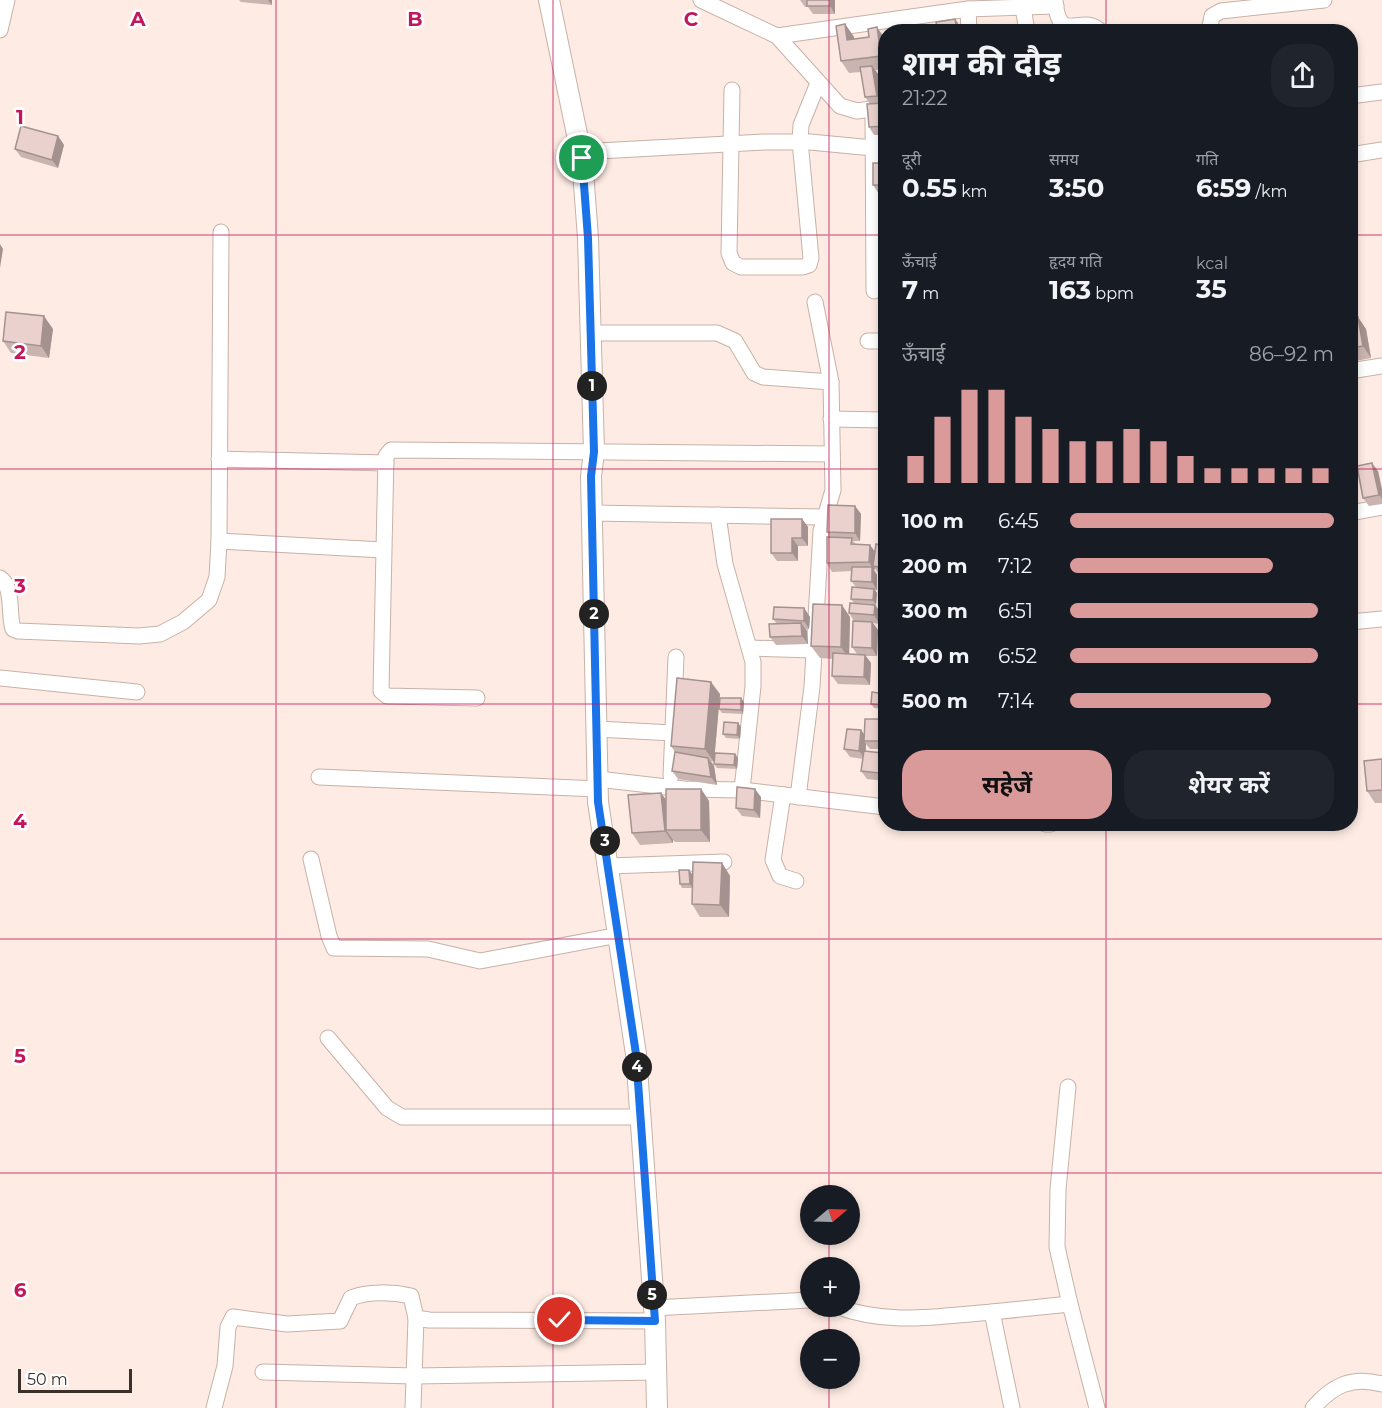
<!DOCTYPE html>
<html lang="hi">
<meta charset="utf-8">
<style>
:root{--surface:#171b24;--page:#20242c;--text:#f1f3f6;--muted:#9ea1a6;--accent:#da9a9a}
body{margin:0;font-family:Montserrat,"Noto Sans Devanagari",sans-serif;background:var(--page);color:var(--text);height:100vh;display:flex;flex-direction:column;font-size:22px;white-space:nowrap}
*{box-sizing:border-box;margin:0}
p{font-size:20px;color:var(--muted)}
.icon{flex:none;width:33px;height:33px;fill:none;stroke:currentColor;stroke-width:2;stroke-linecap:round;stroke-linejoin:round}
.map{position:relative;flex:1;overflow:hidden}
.panel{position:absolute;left:878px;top:24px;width:480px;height:807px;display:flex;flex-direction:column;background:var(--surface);border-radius:24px;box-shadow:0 3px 9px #0003}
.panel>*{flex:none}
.needle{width:39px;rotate:71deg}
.tools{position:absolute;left:800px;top:1185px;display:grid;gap:12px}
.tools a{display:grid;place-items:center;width:60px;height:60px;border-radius:50%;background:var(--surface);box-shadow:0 3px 9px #0003;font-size:30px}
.scale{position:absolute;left:18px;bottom:15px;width:114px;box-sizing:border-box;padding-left:6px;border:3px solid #3a312d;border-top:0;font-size:16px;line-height:21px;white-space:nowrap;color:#3a312d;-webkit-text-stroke:4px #fff;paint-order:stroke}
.pin{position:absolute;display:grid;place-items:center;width:51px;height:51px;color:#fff;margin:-26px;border:3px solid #fff;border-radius:50%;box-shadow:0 2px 6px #0007}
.km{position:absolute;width:30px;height:30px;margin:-15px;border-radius:50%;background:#222;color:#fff;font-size:16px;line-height:30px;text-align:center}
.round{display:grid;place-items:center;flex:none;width:63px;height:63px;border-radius:24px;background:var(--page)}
.headline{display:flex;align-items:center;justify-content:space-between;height:102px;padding:0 24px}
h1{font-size:33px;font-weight:700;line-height:45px}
.figures{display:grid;grid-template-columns:repeat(3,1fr);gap:9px;height:102px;padding:6px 24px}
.figures div{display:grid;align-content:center}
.figures b{font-size:26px;font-weight:700}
.figures small{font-size:16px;font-weight:400}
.figures p{font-size:16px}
.chart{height:168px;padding:12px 24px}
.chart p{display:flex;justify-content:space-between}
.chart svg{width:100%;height:108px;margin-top:6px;stroke:var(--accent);stroke-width:6}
.button{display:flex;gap:12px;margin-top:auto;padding:12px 24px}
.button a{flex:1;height:69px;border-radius:24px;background:var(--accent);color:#111;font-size:24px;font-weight:700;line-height:69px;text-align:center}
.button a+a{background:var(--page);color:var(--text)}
ul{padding:0 24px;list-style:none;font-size:20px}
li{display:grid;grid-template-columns:96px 72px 1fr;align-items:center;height:45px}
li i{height:15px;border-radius:8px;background:var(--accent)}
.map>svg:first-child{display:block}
</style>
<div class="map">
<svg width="1382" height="1408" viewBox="0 0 1382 1408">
<rect width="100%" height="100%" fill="#feece4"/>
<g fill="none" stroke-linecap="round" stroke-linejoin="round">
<defs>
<g id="minor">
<polyline points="701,0 777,36 840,106 857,111 885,107"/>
<path d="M1055 0C1059 48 1082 11 1101 32"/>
<polyline points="1023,7 1027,32"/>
<polyline points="968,9 969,32"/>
<polyline points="0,30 7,0"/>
<polyline points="1209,32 1212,16 1221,11 1324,0"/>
<polyline points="777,36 968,9 1056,6"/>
<polyline points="732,90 729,253 733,263 741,267 803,267 809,265 811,258 800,141 801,125 818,83"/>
<polyline points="1350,96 1382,92"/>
<polyline points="873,112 874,291"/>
<polyline points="580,152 764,142 810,142 873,148"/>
<polyline points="1350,155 1382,150"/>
<polyline points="590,333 717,333 735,341 754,373 763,377 831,382"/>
<polyline points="868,341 885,341"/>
<polyline points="1350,371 1382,366"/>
<polyline points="831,419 885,420"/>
<polyline points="219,459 386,463"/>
<polyline points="592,513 824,517"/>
<polyline points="1350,513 1382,507"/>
<polyline points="718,515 725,564 753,662 753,686 742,790"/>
<polyline points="219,541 383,550"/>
<path d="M0 578C14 587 8 614 13 629L18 631 139 636 160 634 183 622 209 600 217 577 219 541 221 232"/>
<polyline points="1350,622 1382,619"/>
<polyline points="750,648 814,650"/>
<polyline points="0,678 137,692"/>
<polyline points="477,698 387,696 381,691 386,456 391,450 831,454"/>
<polyline points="597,729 673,733"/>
<polyline points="671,776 676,657"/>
<polyline points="319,777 598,789"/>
<polyline points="598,779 684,789 742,790 885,807"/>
<polyline points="783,795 773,860 780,876 796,881"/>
<polyline points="798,797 812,687 821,531 833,490 831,382 815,302"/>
<polyline points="1045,824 1051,824"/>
<polyline points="311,859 329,936 334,948 428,949 480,961 619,935"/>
<polyline points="608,866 724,862"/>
<polyline points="328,1038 387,1108 402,1117 641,1117"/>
<polyline points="1068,1087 1058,1189 1057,1247 1070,1304"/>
<path d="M836 1306C888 1326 938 1316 992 1312"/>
<polyline points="653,1308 810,1300"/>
<polyline points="263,1372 414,1376 657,1372"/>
<path d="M214 1408 225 1366 228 1327 233 1317 287 1324 340 1321 351 1298C368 1291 393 1292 411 1296L416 1318 429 1320 655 1321"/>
<polyline points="413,1408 416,1318"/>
<polyline points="1012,1408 992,1312 1070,1304 1097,1408"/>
<path d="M1313 1408C1333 1385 1352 1376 1382 1384"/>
</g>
<polyline id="tertiary" points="549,0 582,158 588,238 594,452 591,476 598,802 636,1054 655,1321 657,1408"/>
</defs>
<use href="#minor" stroke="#c7b1a7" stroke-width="17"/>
<use href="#tertiary" stroke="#c7b1a7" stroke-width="22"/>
<use href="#minor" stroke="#fff" stroke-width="15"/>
<use href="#tertiary" stroke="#fff" stroke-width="20"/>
</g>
<g fill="#c9b4b0">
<polygon points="239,0 272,0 272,5 241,2"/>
<polygon points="800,0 835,0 835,14 813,14 808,7 805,7"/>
<polygon points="845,24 854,37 854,39 885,39 885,69 875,70 878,74 882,103 885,103 885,135 874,135 869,127 870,104 865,97 861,72 849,73 841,61"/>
<polygon points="58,136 64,145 58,168 21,157 15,149"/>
<polygon points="885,163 885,194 879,194 873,185"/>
<polygon points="1350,309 1366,329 1371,358 1350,362"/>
<polygon points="53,329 49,358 11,353 3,341"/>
<polygon points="1378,471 1382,490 1382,504 1369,506 1363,498"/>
<polygon points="855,506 861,514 860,541 853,541 856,544 875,552 885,546 885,575 879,574 875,568 874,570 877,575 877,590 875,590 877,593 876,604 854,603 851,599 856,587 851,581 852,571 832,572 827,563 831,537 827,532"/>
<polygon points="802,519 808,527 808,546 798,546 798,561 777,561 771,553"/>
<polygon points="875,605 881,613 880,624 873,623 878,630 877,656 866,656 871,663 870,685 838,684 832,676 833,659 820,658 811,646 850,617 849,654 857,654 852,647 854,621 849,613"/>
<polygon points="804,608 810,617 809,629 806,629 807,631 808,644 776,645 770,637 777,624 773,619"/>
<polygon points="720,694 714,762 711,761 714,766 717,785 678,779 672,771 675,752 671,746"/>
<polygon points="885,694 885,709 874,708 871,704"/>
<polygon points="741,698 744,702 743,714 722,713 719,709"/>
<polygon points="885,719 885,749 870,749 866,744 866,751 885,781 867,779 861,771 863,759 850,757 844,749 861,730 864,734"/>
<polygon points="738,723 741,727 740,739 726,738 723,734"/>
<polygon points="735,754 738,758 737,769 717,768 714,764"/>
<polygon points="1382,759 1382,803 1375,803 1367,791"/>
<polygon points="701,789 709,801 710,842 675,842 673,840 673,843 640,845 632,833 666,799"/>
<polygon points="761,797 760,818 742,816 736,808"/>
<polygon points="722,863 730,876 729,917 700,917 692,904 692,888 682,888 680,884 692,874"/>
</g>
<g fill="#a49290">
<polygon points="268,0 272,0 272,5"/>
<polygon points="830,0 835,0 835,14 830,6"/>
<polygon points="955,19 958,23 959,32 957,30"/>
<polygon points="845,24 854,37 856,52 847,40"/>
<polygon points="877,27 885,39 885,62 881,56"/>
<polygon points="872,66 878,74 883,104 877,96"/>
<polygon points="58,136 64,145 58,168 52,160"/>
<polygon points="0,244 3,249 0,268"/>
<polygon points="1350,309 1358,321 1352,318"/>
<polygon points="44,316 53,329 49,358 41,346"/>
<polygon points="1358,317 1366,329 1371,358 1363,346"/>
<polygon points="1372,463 1378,471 1382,490 1382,499 1379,495"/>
<polygon points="855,506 861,514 860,541 855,533"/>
<polygon points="802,519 808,527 808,546 802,538"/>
<polygon points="792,538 798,546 798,561 792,553"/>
<polygon points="870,545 876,553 873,566 875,568 874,570 877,575 877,590 872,582 872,567 869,562"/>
<polygon points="874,589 877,593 876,604 873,600"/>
<polygon points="842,605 850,617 849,659 841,647"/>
<polygon points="875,605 881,613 880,624 874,615"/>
<polygon points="804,608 810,617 809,629 804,621"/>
<polygon points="872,622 878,630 877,656 872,648"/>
<polygon points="801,623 807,631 808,644 802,636"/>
<polygon points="865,655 871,663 870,685 864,677"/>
<polygon points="711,682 720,694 714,762 705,749"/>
<polygon points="741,698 744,702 743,714 741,710"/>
<polygon points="738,723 741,727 740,739 737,735"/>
<polygon points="861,730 867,739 864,741 866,744 865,759 859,751"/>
<polygon points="882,753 885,758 885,781 879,773"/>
<polygon points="735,754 738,758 737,769 734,765"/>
<polygon points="708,758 714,766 717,785 711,777"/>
<polygon points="701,789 709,801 710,842 701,830"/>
<polygon points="755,789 761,797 760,818 754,810"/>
<polygon points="661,793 670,805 666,830 673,840 673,843 665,831"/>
<polygon points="722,863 730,876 729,917 720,905"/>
<polygon points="689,870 692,874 693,888 690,884"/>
</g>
<g fill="#ead1cd" stroke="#a49290" stroke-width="1.5">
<rect x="807" y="0" width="23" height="6"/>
<polygon points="955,19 957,30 948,32 938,32 936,22"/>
<polygon points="845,24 847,40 869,37 868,29 877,27 881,56 841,61 836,26"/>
<polygon points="872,66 877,96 865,97 860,67"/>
<polygon points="885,103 885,126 869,127 867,104"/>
<polygon points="21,126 58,136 52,160 15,149"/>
<rect x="873" y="163" width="12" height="22"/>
<polygon points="1350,310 1352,318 1358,317 1363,346 1350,348"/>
<polygon points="6,312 44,316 41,346 3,341"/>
<polygon points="882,417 885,417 885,444 881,444"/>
<polygon points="1372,463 1379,495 1363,498 1357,466"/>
<polygon points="828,505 855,506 855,533 827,532"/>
<polygon points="771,519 802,519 802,538 792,538 792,553 771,553"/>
<polygon points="827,537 852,538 851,544 870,545 869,562 827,563"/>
<polygon points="876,544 885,546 885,568 873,566"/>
<polygon points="852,567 872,567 872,582 851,581"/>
<polygon points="852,587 874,589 873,600 851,599"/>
<polygon points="850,603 875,605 874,615 849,613"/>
<polygon points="813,604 842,605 841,647 811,646"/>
<polygon points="774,607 804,608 804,621 773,619"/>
<polygon points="853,621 872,622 872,648 852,647"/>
<polygon points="801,623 802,636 770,637 769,624"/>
<polygon points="883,636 885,636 885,653 882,652"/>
<polygon points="833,653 865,655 864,677 832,676"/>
<polygon points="677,678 711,682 705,749 671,746"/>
<polygon points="872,692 885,694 885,706 871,704"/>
<polygon points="720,698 741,698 741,710 719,709"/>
<polygon points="865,719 885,719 884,741 864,741"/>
<polygon points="724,722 738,723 737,735 723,734"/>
<polygon points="847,729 861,730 859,751 844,749"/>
<polygon points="864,751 882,753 879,773 861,771"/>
<polygon points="675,752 708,758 711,777 672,771"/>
<polygon points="715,753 735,754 734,765 714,764"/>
<polygon points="1382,759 1382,790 1367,791 1364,761"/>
<polygon points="737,787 755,789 754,810 736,808"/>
<rect x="666" y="789" width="35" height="41"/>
<polygon points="661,793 665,831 632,833 628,795"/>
<polygon points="693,862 722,863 720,905 692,904"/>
<polygon points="679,870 689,870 690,884 680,884"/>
</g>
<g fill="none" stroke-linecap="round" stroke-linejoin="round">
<defs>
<polyline id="route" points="560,1320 655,1321 636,1054 598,802 591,476 594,452 588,238 582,158"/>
</defs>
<use href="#route" stroke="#fff" stroke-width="12"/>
<use href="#route" stroke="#1a73e8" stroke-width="8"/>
</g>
<path fill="none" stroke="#c2185b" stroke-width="1.5" stroke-opacity="0.55" d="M276 0V1408M553 0V1408M829 0V1196M1106 0V32M0 235H885M1350 235H1382M0 469H885M1350 469H1382M0 704H885M1350 704H1382M1106 824V1408M0 939H1382M0 1173H1382M829 1234V1268M829 1306V1340M829 1378V1408"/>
<g font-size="20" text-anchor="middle" font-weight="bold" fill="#c2185b" stroke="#fff" stroke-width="5" stroke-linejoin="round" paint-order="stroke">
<text x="138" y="26">A</text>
<text x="415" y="26">B</text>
<text x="691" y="26">C</text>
<text x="20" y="124">1</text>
<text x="20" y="359">2</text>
<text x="20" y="593">3</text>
<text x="20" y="828">4</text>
<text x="20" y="1063">5</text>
<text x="20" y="1297">6</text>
</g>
</svg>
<div class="tools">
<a><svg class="needle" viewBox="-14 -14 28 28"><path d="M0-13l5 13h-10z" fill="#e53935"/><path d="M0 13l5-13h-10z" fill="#9ea1a6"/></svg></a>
<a>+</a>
<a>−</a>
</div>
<div class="scale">50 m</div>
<div class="pin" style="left:582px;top:158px;background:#1e9e55"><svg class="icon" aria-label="arrive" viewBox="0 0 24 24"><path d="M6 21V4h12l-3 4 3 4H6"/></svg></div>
<div class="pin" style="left:560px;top:1320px;background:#d93025"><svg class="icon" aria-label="check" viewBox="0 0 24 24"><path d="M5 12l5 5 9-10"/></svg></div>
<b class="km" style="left:592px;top:386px">1</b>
<b class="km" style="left:594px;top:614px">2</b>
<b class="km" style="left:605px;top:841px">3</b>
<b class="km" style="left:637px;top:1067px">4</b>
<b class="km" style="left:652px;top:1295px">5</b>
<section class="panel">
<div class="headline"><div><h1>शाम की दौड़</h1><p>21:22</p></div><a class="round"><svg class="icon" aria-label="share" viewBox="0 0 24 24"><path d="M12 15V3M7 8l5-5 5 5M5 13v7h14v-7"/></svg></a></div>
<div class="figures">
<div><p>दूरी</p><b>0.55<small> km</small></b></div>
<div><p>समय</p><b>3:50</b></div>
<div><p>गति</p><b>6:59<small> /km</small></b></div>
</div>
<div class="figures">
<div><p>ऊँचाई</p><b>7<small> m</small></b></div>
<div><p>हृदय गति</p><b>163<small> bpm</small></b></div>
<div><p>kcal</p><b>35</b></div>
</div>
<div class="chart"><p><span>ऊँचाई</span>86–92 m</p>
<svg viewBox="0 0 160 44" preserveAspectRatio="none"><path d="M5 44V33M15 44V17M25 44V6M35 44V6M45 44V17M55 44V22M65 44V27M75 44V27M85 44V22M95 44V27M105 44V33M115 44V38M125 44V38M135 44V38M145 44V38M155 44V38"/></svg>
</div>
<ul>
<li><b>100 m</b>6:45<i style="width:100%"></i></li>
<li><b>200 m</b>7:12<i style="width:77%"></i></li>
<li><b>300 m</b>6:51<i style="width:94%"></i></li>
<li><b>400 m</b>6:52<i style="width:94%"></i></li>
<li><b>500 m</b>7:14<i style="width:76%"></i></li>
</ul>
<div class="button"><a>सहेजें</a><a>शेयर करें</a></div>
</section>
</div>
